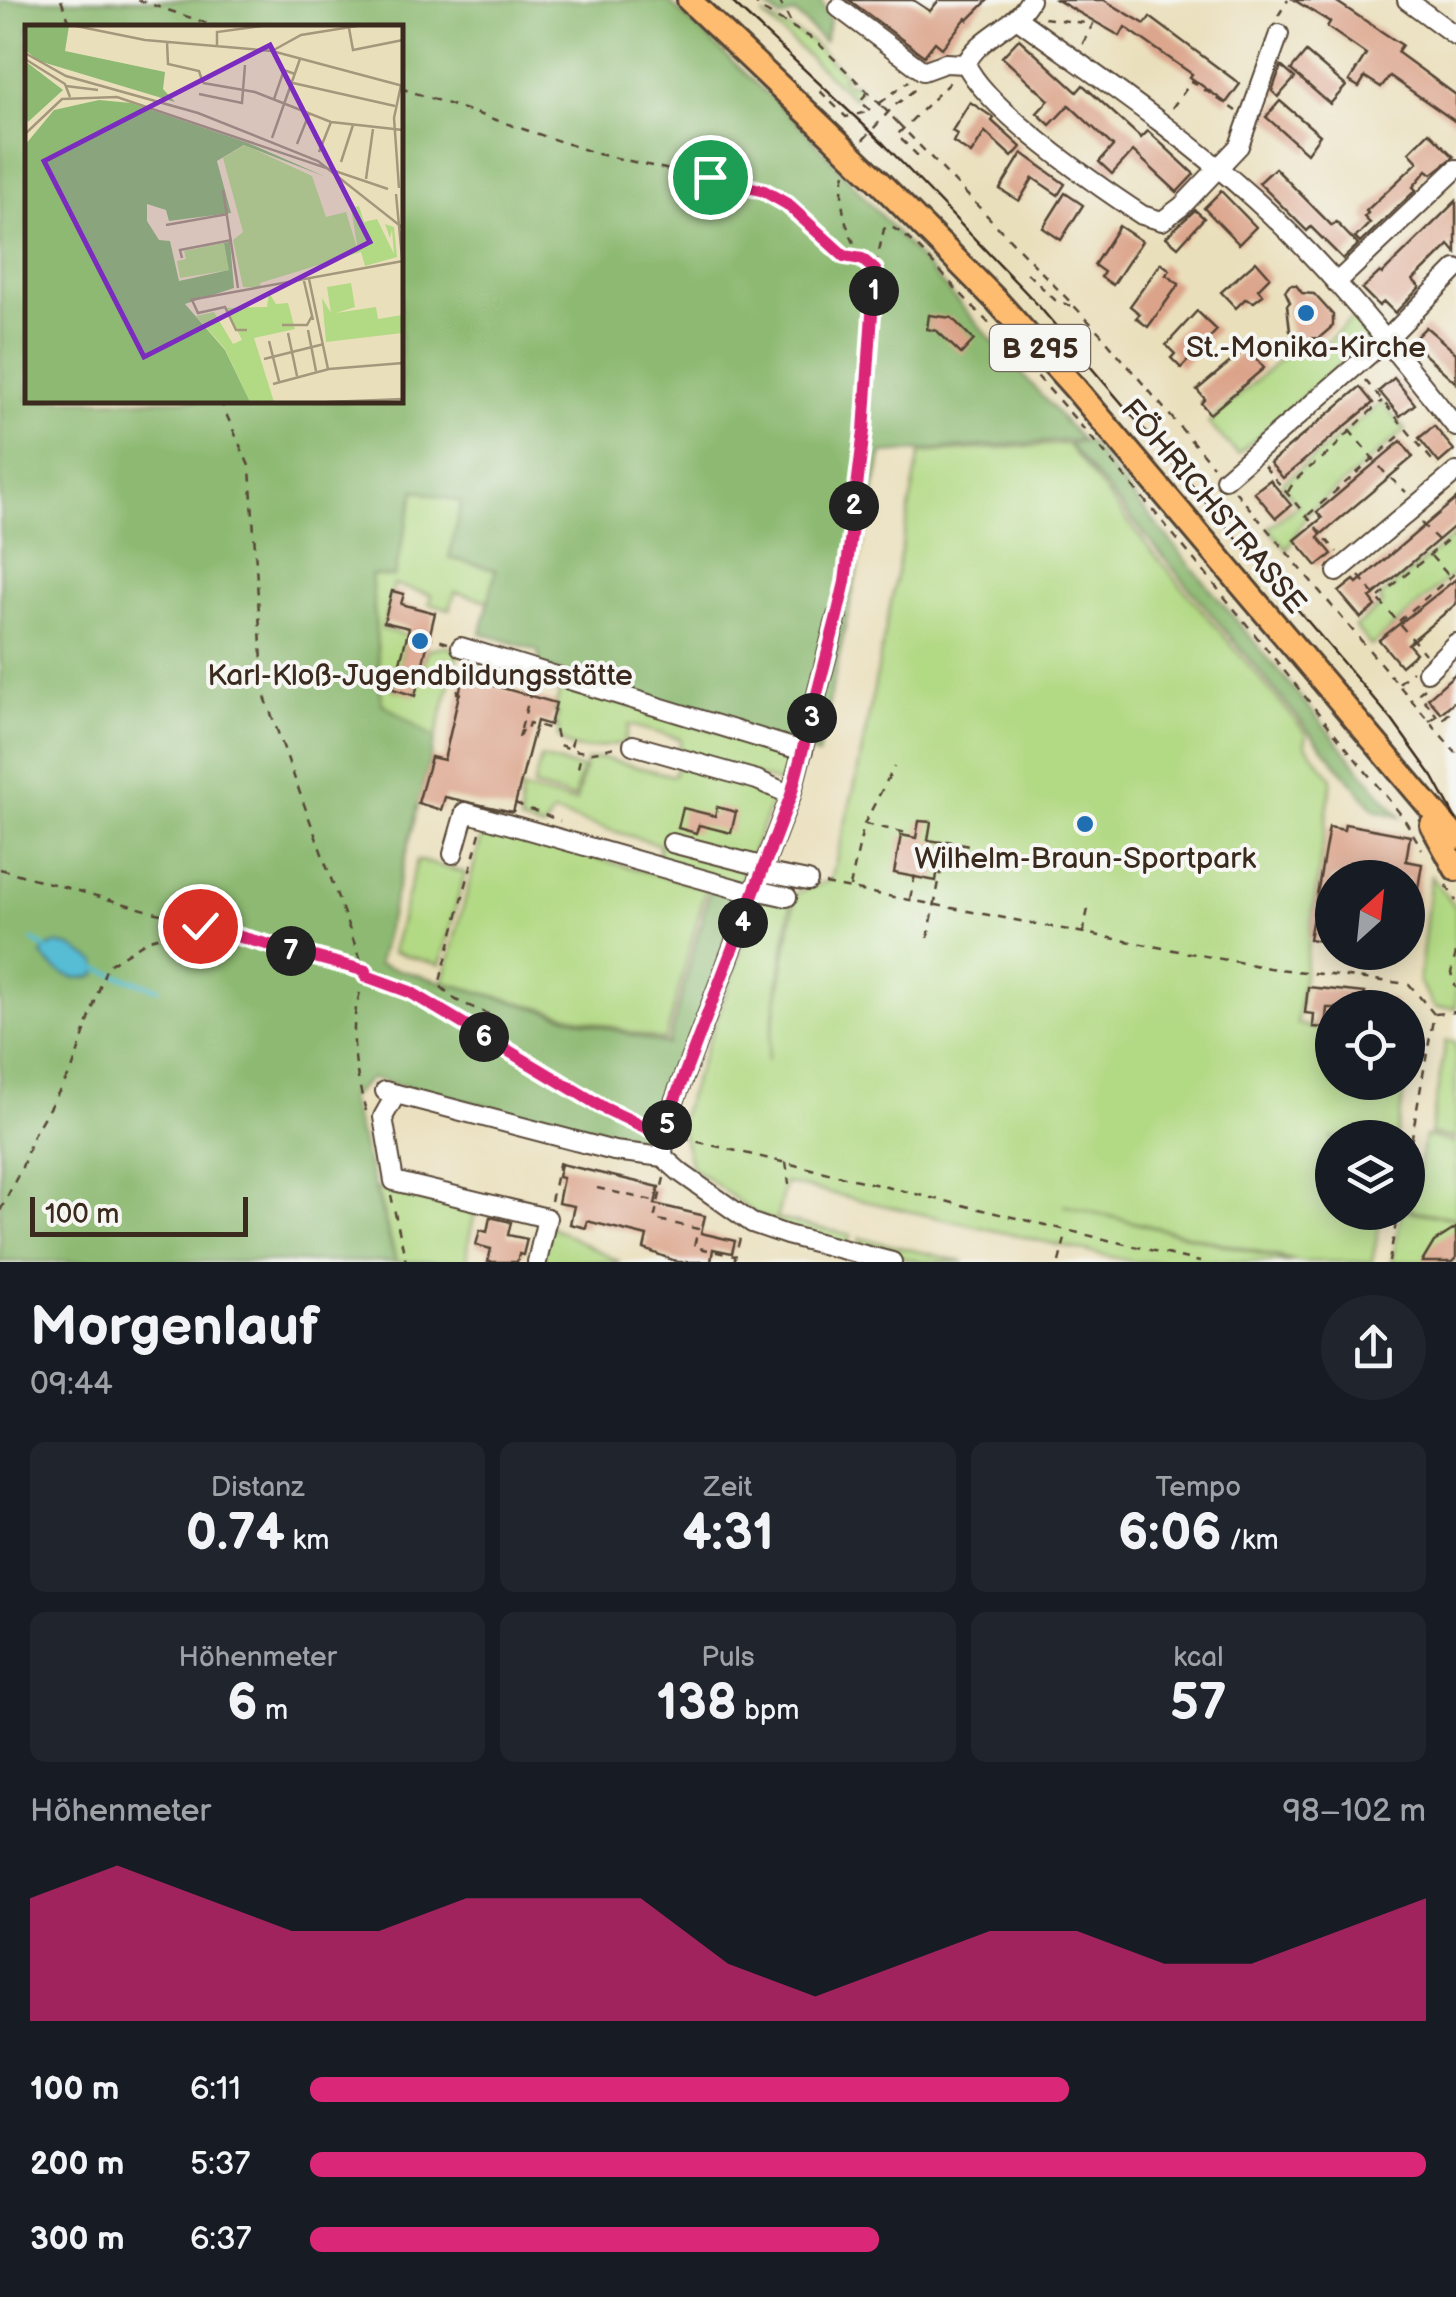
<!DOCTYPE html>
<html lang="de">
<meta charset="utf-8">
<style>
:root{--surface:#171b24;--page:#20242c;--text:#f1f3f6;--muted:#9ea1a6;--accent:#db2777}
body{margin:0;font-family:"Balsamiq Sans",sans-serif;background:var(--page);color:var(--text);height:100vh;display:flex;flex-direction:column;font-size:38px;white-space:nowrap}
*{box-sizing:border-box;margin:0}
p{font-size:32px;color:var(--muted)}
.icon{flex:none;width:55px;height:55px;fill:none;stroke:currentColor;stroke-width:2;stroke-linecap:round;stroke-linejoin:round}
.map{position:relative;height:1262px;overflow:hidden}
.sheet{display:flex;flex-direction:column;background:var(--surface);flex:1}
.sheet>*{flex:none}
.needle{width:65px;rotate:27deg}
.fabs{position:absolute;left:1315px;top:860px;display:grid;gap:20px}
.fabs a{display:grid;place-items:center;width:110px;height:110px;border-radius:50%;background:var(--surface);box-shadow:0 5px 25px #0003;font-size:50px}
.scale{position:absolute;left:30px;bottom:25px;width:218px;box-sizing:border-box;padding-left:10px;border:5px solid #3b2a1e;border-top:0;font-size:28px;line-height:35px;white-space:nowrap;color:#3b2a1e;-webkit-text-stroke:8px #f6f6f2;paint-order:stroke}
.pin{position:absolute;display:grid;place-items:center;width:85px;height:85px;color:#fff;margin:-42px;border:5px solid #fff;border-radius:50%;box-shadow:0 2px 10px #0007}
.km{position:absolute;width:50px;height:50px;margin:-25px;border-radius:50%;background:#222;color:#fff;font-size:28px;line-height:50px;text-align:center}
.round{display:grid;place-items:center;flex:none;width:105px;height:105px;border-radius:52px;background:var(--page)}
.headline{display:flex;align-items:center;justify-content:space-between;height:170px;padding:0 30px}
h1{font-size:55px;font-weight:800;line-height:75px}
.stats{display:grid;grid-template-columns:repeat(3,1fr);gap:15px;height:170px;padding:10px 30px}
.stats div{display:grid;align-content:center;border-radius:15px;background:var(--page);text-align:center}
.stats b{font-size:50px;font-weight:800}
.stats small{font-size:28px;font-weight:400}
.stats p{font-size:28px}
.chart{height:280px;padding:20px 30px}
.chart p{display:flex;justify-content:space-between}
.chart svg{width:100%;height:180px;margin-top:10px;fill:var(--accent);opacity:.7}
ul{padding:0 30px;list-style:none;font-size:32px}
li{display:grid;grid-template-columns:160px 120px 1fr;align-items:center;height:75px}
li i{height:25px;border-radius:12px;background:var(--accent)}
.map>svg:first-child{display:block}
</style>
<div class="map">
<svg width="1456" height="1262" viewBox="0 0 1456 1262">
<rect width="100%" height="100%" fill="#f6f6f2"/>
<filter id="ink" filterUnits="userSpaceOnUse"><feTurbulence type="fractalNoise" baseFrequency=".01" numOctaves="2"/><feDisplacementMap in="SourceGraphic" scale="20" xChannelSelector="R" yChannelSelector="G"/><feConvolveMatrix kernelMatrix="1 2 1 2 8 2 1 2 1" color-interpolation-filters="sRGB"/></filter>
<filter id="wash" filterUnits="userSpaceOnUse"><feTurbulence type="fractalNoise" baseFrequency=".0048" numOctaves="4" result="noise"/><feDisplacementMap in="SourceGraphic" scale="40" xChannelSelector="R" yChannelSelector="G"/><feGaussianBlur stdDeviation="2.25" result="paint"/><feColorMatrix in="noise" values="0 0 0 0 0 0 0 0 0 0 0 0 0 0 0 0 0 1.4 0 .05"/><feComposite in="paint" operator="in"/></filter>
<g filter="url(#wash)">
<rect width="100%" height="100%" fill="#eadfbb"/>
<g fill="#b2d984" stroke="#768251" stroke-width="2.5">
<polygon points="763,15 811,41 845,75 842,79 850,86 854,83 861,90 853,98"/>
<polygon points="1355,316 1372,337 1238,454 1208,423 1293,348 1314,354"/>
<polygon points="1382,402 1405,430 1307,514 1287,550 1268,528 1298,505 1281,484"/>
<polygon points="1067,444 1150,549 1307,734 1305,744 1332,778 1297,1024 1332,1032 1332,1082 1406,1083 1396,1137 1332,1138 1332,1212 1382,1213 1372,1262 1301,1262 1063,1205 1292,1262 1133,1262 785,1183 776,1222 778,1219 851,1235 848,1245 775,1227 776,1222 755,1214 691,1166 679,1122 761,896 791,903 767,1061 796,893 831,880 856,780 920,453"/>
<polygon points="415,490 461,502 497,570 489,601 455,592 450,609 429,604 431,595 394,585 382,629 416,638 404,647 393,689 415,695 428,649 445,646 459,651 435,739 382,703 371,574 394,576"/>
<polygon points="1456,534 1456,572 1371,646 1355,627 1383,604 1379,598"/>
<path d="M561 686 792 753 780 783 678 751 681 739 629 725 624 743C601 745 574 759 558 736L559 728 555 727 558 714 554 712Z"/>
<polygon points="541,758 582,769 574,798 533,787"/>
<polygon points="601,758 674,776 677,765 775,795 739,884 657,861 660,845 553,813 544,829 520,822 521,790 576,802 586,761"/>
<polygon points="484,828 706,888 665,1041 443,982"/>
<polygon points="417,860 465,873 440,965 392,952"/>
<polygon points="1431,876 1456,908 1456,1008 1435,1008 1419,982"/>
<polygon points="1446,1041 1456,1042 1456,1139 1430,1134"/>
<polygon points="1425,1136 1456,1143 1456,1218 1410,1210"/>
<polygon points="376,1188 475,1213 467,1248 468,1262 397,1262"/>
<polygon points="1408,1211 1456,1219 1456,1262 1392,1262 1401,1213"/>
<polygon points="548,1225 620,1262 541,1262"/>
<polygon points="860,1238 965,1262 923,1262 858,1248"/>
</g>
<g fill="#8db972" stroke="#647248" stroke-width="2.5" fill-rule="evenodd">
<path d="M0 0H667L801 126 1081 440 882 453 818 755 540 665 538 651 481 633 496 570 449 558 461 502 415 490 394 577 371 575 382 703 435 739 378 964 668 1045 710 889 739 898 691 1052 644 1144 371 1078 349 1098 396 1262H0ZM28 28H400V400H28Z"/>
<polygon points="758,0 821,0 830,21 824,42 795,13 781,18"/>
<polygon points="1087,441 1400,817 1375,810 1069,444"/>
</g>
<path fill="#57bdd5" stroke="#49747a" stroke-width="2.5" d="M55 944 71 947 97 962V975C74 984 55 972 42 955L45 948Z"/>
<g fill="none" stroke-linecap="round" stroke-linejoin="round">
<g stroke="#57bdd5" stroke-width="4">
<polyline points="33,940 49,951"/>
<polyline points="95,968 159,989"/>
</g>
</g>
<g id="blocks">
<g fill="#dba389">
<polygon points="849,0 913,0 930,11 939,0 988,0 968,20 966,18 942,48 935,42 924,56"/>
<polygon points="1057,0 1104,0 1145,24 1150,17 1240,84 1226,103 1190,77 1192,74 1125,27 1120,36"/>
<polygon points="1294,0 1334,0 1402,45 1397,52 1456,95 1456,122 1390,76 1381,87 1365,77 1359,87 1349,81 1366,54 1327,27 1330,22"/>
<polygon points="1019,39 1077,92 1083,85 1141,138 1148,131 1194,174 1177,192 1133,151 1112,174 1099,162 1113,146 1069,105 1050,125 1037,113 1049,100 1002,57"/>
<polygon points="1306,52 1346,86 1330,104 1291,70"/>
<polygon points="1281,66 1295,78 1278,97 1272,91"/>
<polygon points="1280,101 1320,135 1307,153 1266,117"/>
<polygon points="970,102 994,118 992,121 1021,147 1012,157 985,132 971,154 953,142 957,134 952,131"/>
<polygon points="1429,132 1454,157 1432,174 1427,170 1413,187 1416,190 1360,243 1355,238 1370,223 1364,217 1368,213 1366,211 1418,162 1409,152"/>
<polygon points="1022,153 1065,184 1058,195 1033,178 1019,201 1000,189"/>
<polygon points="1275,168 1332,226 1336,222 1358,245 1343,259 1311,227 1307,231 1259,183"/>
<polygon points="1221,191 1256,227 1239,244 1204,208"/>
<polygon points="1065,193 1083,205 1061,240 1043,228"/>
<polygon points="1456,201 1456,253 1449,245 1431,263 1413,280 1420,287 1395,313 1384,302 1379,306 1362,289 1380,272 1382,274"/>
<polygon points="1195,210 1204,218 1178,247 1166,237"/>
<polygon points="1119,226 1142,241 1113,285 1101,277 1104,272 1094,265"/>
<polygon points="1256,261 1270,277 1258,289 1263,295 1254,302 1245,299 1236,308 1221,292"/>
<polygon points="1161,263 1170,270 1166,275 1179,284 1148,327 1136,318 1140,314 1130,306"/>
<polygon points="1290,285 1296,285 1302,293 1314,294 1333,315 1333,326 1319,338 1302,339 1290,331 1287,305 1290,302 1285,291"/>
<polygon points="1197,311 1217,330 1181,368 1171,358 1175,354 1166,345"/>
<polygon points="929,315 952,318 974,340 961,354 937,331 927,329"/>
<polygon points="1426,327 1456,353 1456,383 1411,342"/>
<polygon points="1247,348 1264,368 1210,414 1201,403 1205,399 1197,390"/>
<polygon points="1394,378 1415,404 1400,416 1379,391"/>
<polygon points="1360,387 1373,403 1283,478 1270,463"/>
<polygon points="1434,426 1454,450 1439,463 1419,438"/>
<polygon points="1401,441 1413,457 1318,537 1332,554 1317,566 1295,540 1322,518 1317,512"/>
<polygon points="1270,480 1291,505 1276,518 1254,492"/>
<polygon points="1456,499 1456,525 1370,598 1376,606 1361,618 1339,592 1354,580 1357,583"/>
<polygon points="1456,579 1456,604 1408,644 1416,653 1401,666 1379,640"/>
<polygon points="392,591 404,594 401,604 435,613 415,696 393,689 409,628 384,622"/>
<polygon points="1456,673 1456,700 1441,713 1428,698"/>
<polygon points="463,677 556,703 550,725 537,721 513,812 445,797 441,810 418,803 431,757 444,760"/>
<polygon points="717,807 736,812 731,833 699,825 696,833 678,828 683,808 715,816"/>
<polygon points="919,821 931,822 928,840 942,842 936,881 894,873 901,835 916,838"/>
<polygon points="1345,824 1410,836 1406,861 1422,864 1414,913 1408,912 1408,878 1332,878 1332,943 1309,939 1329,827 1344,830"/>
<polygon points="1308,987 1365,993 1364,996 1394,1000 1394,1008 1327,1008 1325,1028 1313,1027 1314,1014 1305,1013"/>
<polygon points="561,1164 659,1187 655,1204 705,1216 701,1233 735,1241 732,1253 713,1249 711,1262 678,1262 644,1249 647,1236 587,1221 586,1228 570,1224 574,1206 558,1203 563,1178 558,1177"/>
<polygon points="490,1217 511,1222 508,1235 527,1239 523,1255 519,1254 517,1262 488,1262 491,1249 476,1245 480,1230 487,1232"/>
<polygon points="1456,1228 1456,1258 1452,1262 1422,1262 1434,1242"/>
</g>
</g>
</g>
<g filter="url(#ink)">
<use href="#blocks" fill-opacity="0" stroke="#554536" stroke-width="2.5"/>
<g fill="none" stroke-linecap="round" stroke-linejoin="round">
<defs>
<g id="minor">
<polyline points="1407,0 1456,36"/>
<polyline points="839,8 923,71 945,63 966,64"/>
<path d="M1018 19C1098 77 1180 132 1254 199 1329 267 1393 348 1456 427"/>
<path d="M966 64C987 110 1098 186 1142 215L1162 221 1182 206 1239 146 1279 34"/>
<path d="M966 64C980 35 1014 29 1030 0"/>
<polyline points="1336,283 1456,169"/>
<polyline points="1225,479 1387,339 1456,269"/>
<polyline points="1337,572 1456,472"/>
<polyline points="461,647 803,751"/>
<polyline points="1427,672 1456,643"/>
<polyline points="633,745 757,780 791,795"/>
<polyline points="672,843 765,867"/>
<polyline points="453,854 465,812 755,894"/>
<polyline points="763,872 808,881"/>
<polyline points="756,890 787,897"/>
<polyline points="385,1091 614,1151 663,1157 681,1173 752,1223 787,1235 892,1262"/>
<polyline points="396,1094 383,1117 394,1181 547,1218 537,1262"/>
<polyline points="663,1157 664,1136 672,1107 791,795 837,616"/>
</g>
<g id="major">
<polyline points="689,0 836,140"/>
<polyline points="871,174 997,301 1074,387 1456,838"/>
<polyline points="1432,825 1456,869"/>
</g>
</defs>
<use href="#minor" stroke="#554536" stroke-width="22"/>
<use href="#major" stroke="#554536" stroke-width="28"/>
<g stroke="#554536" stroke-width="2.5" stroke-dasharray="8 8" stroke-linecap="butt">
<polyline points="61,0 72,28"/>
<polyline points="138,0 221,28"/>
<polyline points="752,0 764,11 815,40 882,106"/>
<polyline points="779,0 792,25"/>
<polyline points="1278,16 1288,0"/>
<polyline points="1044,18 1093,24 1081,47"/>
<path d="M400 88 598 154 764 191C793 208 812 233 839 252 851 261 861 258 874 269"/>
<polyline points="820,91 846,117 871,111 860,101 867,93"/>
<polyline points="880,103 909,81"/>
<polyline points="1172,108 1192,81 1236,111"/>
<polyline points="897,122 1100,333 1213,466"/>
<polyline points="863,140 893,107 918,87"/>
<polyline points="918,156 897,135 953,79"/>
<path d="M845 173C837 203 846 230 861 256"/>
<polyline points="1027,273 1055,300 1073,307"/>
<polyline points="1365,380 1437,466"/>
<polyline points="220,400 250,468 264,694 366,975"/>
<polyline points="1349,430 1385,473 1406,492"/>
<polyline points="1264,466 1337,552"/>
<polyline points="1235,491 1456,753"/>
<path d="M1288 492C1299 470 1319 464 1335 447 1350 431 1365 416 1382 401"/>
<polyline points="1308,515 1404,432"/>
<polyline points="1421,523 1440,542"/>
<polyline points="1431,556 1449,576"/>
<polyline points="1359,576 1425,654"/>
<polyline points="1379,597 1456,533"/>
<path d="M841 600 864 431 875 269 884 229 888 226C909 232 943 276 960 293 1118 457 1258 641 1403 817L1422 849"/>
<polyline points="1399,621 1456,572"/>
<polyline points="425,636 448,643"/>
<polyline points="1399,683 1412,671"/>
<polyline points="1425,688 1419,693 1437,716"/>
<polyline points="461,694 457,693 465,665"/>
<polyline points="1429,721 1437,716 1444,718 1456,707"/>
<polyline points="521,729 530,695"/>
<path d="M519 737 521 731 526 732 529 723 555 730 559 745C590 755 587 754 618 746"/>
<polyline points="571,746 574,734"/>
<polyline points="578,768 581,755"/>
<polyline points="515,803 560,821"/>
<polyline points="865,824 907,833"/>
<polyline points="480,833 439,985 456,1000 499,1019 493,1042"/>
<polyline points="0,869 364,971"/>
<polyline points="825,884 1269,968 1409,984 1434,1014 1408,1159"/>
<polyline points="1446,885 1456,901"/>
<polyline points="850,887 864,824 894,767"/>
<polyline points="910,899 915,875"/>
<polyline points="1083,933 1089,904"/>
<polyline points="928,938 947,841 975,846"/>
<polyline points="1456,953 1451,973 1456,988"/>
<polyline points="367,976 409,993 604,1107 650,1131"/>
<path d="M366 978C346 1017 354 1070 366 1111"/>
<polyline points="1435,1014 1456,1012"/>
<polyline points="682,1138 1200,1262"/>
<polyline points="786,1162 789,1184"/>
<polyline points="664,1178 654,1219 698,1229 694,1247 735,1256"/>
<polyline points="597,1188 657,1202"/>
<polyline points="391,1195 406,1262"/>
<polyline points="551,1201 561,1155"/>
<polyline points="0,1211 22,1167 34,1133 72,1070 107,966 150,939 199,926"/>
<polyline points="734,1262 741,1234"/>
<polyline points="1059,1262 1067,1231"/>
<polyline points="1389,1262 1398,1212"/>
</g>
<use href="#minor" stroke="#fff" stroke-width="18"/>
<use href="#major" stroke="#febc70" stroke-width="22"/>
<polyline stroke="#3b2a1e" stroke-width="2.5" points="730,0 883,143 1037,304 1392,720 1433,777 1456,819"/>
<defs>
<polyline id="major-bridge" points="836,140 871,174"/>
</defs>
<use href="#major-bridge" stroke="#554536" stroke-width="28" stroke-linecap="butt"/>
<polyline stroke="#554536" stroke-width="2.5" stroke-dasharray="8 8" stroke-linecap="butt" points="882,106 897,122"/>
<use href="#major-bridge" stroke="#febc70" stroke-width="22"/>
</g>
</g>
<g fill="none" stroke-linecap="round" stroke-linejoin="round" filter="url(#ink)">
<defs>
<polyline id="route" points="200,926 366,971 366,976 410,992 604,1108 664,1136 672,1107 791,795 837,616 845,582 864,431 875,270 862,259 844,256 787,204 764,191 710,177"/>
</defs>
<use href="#route" stroke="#fff" stroke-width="20"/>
<use href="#route" stroke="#db2777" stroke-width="12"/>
</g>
<g fill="#1f6fb2" stroke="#f6f6f2" stroke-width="4">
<circle cx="1306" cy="313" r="10"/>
<circle cx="420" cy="641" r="10"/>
<circle cx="1085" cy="824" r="10"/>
</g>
<g text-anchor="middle" stroke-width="8" stroke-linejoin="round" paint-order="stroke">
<rect fill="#f6f6f2" stroke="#73675e" stroke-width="2.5" x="990" y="325" width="100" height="46" rx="8"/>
<g font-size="28" font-weight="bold" fill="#3b2a1e">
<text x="1040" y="358">B 295</text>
</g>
<g font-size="30" fill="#3b2a1e" stroke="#f6f6f2">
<text x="1306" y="357">St.-Monika-Kirche</text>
<text x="420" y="685">Karl-Kloß-Jugendbildungsstätte</text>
<text x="1085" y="868">Wilhelm-Braun-Sportpark</text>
</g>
<g font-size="30" fill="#3b2a1e" stroke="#f6f6f2">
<text transform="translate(1214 506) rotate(50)" y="10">FÖHRICHSTRASSE</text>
</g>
</g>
<g transform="translate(25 25)">
<rect width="378" height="378" fill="#eadfbb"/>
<path d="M220 120 287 151 301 192 321 187 333 226 326 183 334 181 339 197 352 194 369 229 367 205 365 213 360 199 369 202 372 232 340 241 336 227 235 258 236 263 218 262 208 215 218 207 198 133ZM199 218 205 245 155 253 152 236 161 234 159 226ZM326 258 330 282 311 288 351 282 353 294 377 290V308L301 317 297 273 306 288 302 262ZM244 268 251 279 263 278 270 304 229 313 249 377H225L200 324 171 291 189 287 208 319 217 315 201 283 242 282Z" fill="#b2d984"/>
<path d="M0 0 44 1 40 26 140 47 138 64 150 77 14 36 0 25ZM0 36 38 65 3 97 0 88ZM74 75 106 78 223 118 301 152 219 120 192 136 206 188 144 196 141 185 122 179V196L134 215 145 216 154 256 204 245 199 218 205 217 209 263 160 279 200 325 225 377H0V120L29 85Z" fill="#8db972"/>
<path fill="none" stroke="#a4977c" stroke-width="2.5" d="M46 0 120 15 247 26 378 61M324 3 328 25 378 15M142 17 143 39 174 46 178 58M192 21V7L244 0M247 26 276 10 338 0M0 28 41 51 173 88 293 136 378 203M0 34 40 59 45 72M178 58 230 67 306 97 378 105M268 58 370 81M41 61 73 65M174 69 217 78 220 40M249 74 259 45 270 49M0 109 37 74 92 72 363 164M247 113 275 34M272 119 284 89M294 127 306 97M316 137 328 100M341 154 348 104M374 163 369 93 376 60M198 165 213 263M371 169 378 243M141 200 203 189M157 233 155 225 207 215M284 254 303 344M279 256 288 295M165 275 378 236M167 275 173 288 200 282 211 305H222M257 300H282L287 291M283 305 291 346M263 308 272 351M244 316 254 356M239 334 299 319M248 359 304 344 378 338M302 377 378 374"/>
<path fill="#7b2cbf" fill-opacity="0.15" stroke="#7b2cbf" stroke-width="5" d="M245 20 345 217 119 332 19 136Z"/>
<rect width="378" height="378" fill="none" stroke="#3b2a1e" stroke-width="5"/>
</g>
</svg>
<div class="fabs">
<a><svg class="needle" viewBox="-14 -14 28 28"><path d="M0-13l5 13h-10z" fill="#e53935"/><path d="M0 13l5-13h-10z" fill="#9ea1a6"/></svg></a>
<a><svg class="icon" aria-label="locate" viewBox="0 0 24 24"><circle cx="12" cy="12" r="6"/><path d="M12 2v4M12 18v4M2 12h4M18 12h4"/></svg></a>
<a><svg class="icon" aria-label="layers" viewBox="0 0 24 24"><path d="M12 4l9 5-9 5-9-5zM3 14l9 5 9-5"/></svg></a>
</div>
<div class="scale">100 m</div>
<div class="pin" style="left:710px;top:177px;background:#1e9e55"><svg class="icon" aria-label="arrive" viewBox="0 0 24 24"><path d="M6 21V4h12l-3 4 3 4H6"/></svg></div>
<div class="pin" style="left:200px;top:926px;background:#d93025"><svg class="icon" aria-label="check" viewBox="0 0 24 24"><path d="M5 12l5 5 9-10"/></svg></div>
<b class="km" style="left:874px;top:291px">1</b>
<b class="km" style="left:854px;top:506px">2</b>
<b class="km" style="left:812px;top:718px">3</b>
<b class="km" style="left:743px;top:923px">4</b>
<b class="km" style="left:667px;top:1125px">5</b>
<b class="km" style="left:484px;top:1037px">6</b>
<b class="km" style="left:291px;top:951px">7</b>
</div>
<section class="sheet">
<div class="headline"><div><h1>Morgenlauf</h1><p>09:44</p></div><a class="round"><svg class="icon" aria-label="share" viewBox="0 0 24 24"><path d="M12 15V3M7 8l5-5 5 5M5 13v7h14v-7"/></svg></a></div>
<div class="stats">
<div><p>Distanz</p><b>0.74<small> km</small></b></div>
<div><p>Zeit</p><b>4:31</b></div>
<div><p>Tempo</p><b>6:06<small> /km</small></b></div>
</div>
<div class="stats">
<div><p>Höhenmeter</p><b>6<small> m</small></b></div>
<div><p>Puls</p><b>138<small> bpm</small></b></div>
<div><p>kcal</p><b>57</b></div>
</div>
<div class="chart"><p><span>Höhenmeter</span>98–102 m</p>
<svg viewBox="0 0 160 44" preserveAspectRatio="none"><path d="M0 44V14L10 6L20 14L30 22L40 22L50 14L60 14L70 14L80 30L90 38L100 30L110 22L120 22L130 30L140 30L150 22L160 14V44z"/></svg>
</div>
<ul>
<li><b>100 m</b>6:11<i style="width:68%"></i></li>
<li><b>200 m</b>5:37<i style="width:100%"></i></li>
<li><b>300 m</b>6:37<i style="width:51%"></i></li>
</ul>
</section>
